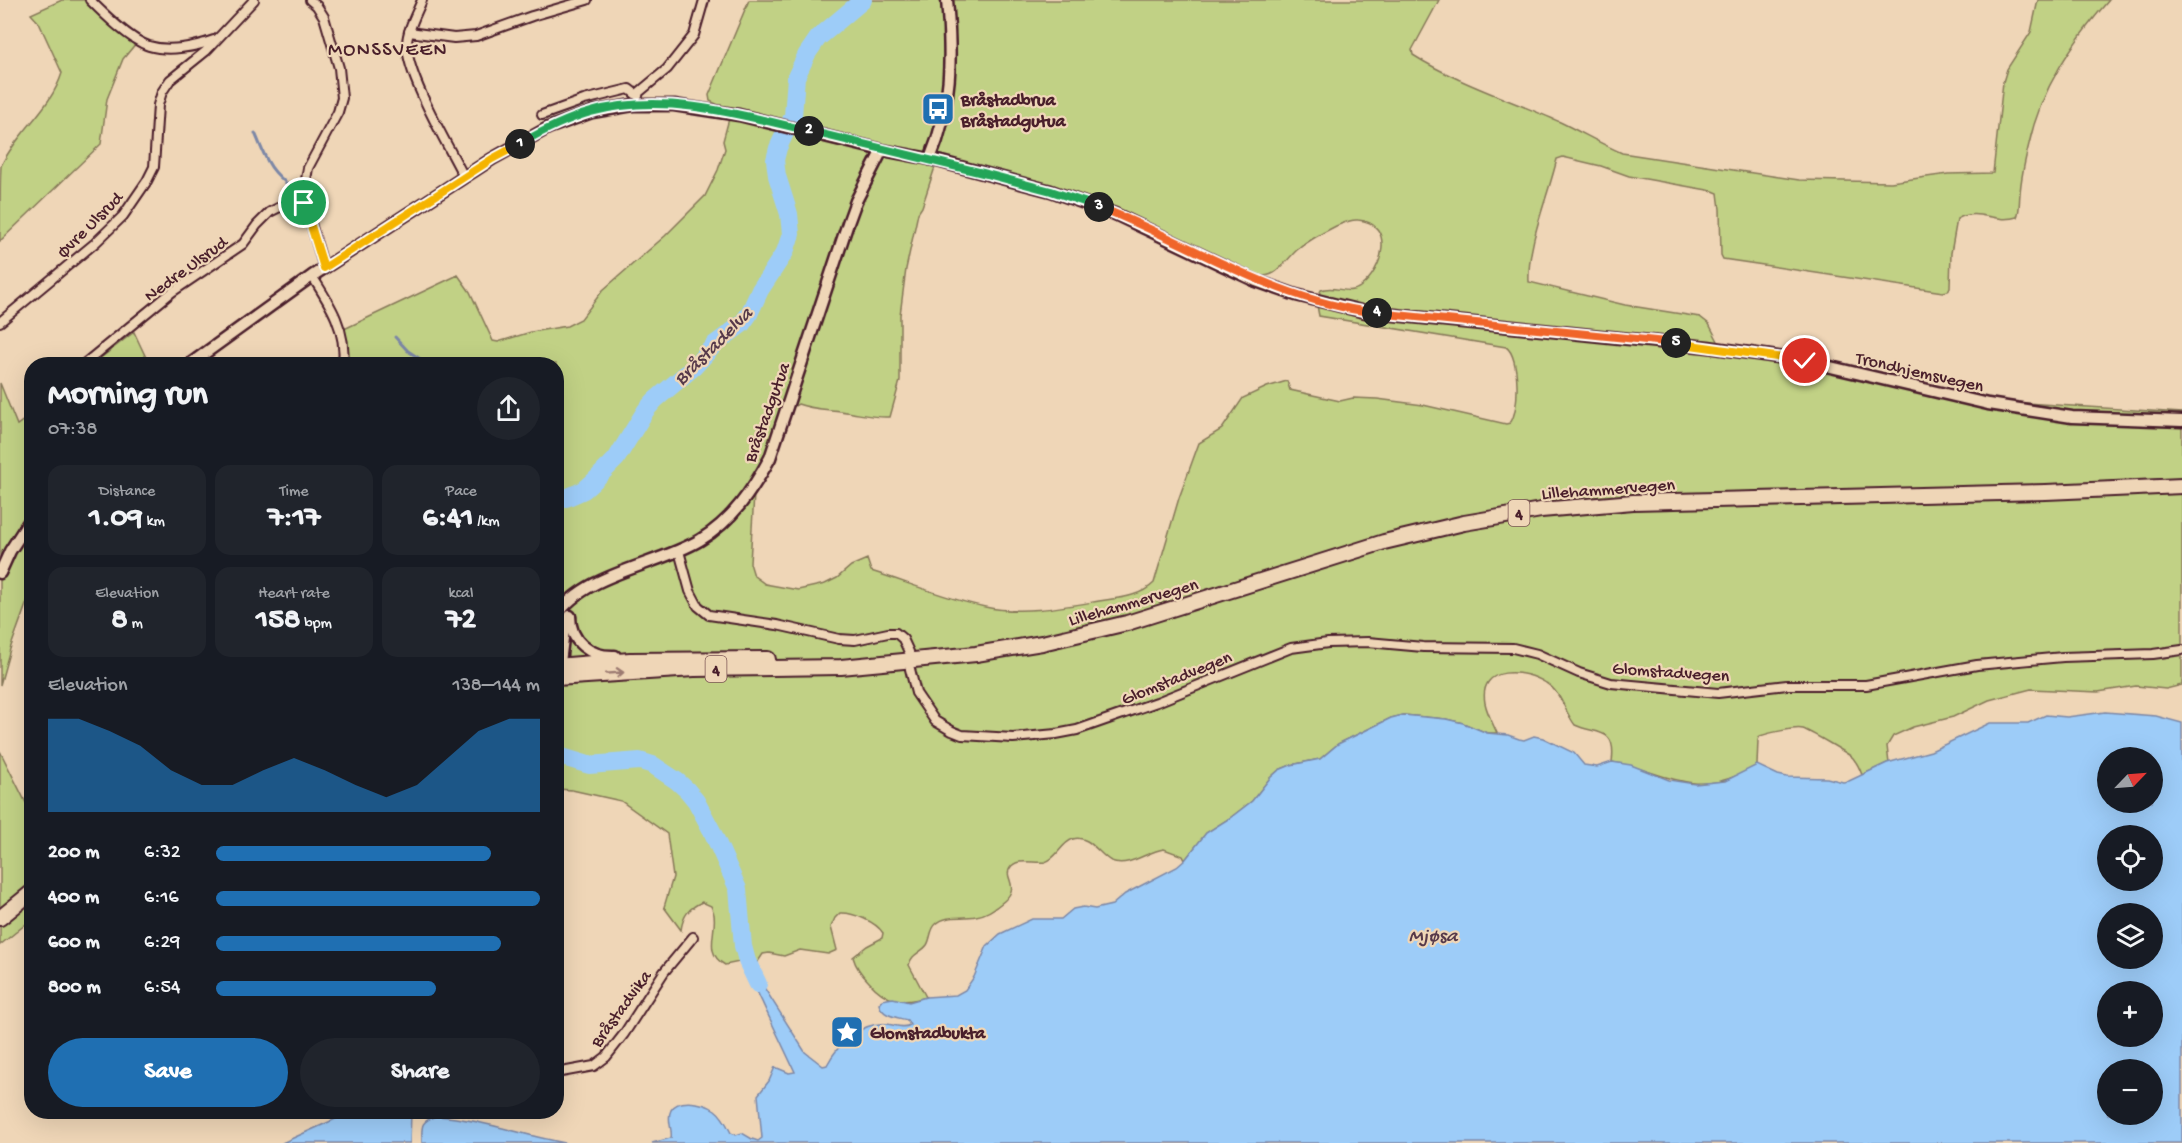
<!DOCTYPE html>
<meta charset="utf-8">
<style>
:root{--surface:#171b24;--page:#20242c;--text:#f1f3f6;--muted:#9ea1a6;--accent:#1f6fb2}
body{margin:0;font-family:"Gochi Hand",sans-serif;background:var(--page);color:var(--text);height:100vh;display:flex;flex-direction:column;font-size:22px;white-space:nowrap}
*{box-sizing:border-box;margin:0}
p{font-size:20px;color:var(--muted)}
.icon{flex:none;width:33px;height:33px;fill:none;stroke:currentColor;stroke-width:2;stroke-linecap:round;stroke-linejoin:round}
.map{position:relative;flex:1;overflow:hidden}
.drawer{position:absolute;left:24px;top:357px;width:540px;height:762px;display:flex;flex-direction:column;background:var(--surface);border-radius:24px;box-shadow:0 6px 24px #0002}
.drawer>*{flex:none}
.needle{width:39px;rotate:65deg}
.fabs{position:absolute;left:2097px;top:747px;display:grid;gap:12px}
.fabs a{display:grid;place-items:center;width:66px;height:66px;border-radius:50%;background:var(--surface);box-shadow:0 6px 24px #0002;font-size:30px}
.pin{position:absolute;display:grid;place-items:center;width:51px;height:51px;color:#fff;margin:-26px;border:3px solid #fff;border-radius:50%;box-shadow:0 2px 6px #0007}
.km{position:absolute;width:30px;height:30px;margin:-15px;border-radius:50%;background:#222;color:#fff;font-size:16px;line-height:30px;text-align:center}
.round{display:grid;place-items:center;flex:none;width:63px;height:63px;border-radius:32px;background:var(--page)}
.headline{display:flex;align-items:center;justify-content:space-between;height:102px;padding:0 24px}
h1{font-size:33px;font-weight:700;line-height:45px}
.figures{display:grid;grid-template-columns:repeat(3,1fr);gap:9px;height:102px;padding:6px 24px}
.figures div{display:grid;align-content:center;border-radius:15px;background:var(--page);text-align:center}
.figures b{font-size:30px;font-weight:700}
.figures small{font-size:16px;font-weight:400}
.figures p{font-size:16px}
.chart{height:168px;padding:12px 24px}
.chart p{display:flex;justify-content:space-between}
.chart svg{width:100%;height:108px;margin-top:6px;fill:var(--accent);opacity:.7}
.cta{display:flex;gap:12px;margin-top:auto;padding:12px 24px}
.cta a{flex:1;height:69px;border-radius:36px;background:var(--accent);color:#fff;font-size:24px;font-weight:700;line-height:69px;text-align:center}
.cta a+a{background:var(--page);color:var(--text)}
ul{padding:0 24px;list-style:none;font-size:20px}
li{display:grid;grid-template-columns:96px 72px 1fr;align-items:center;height:45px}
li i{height:15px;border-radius:8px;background:var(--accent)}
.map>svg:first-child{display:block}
</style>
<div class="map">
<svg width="2182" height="1143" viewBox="0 0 2182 1143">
<rect width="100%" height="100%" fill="#efd6b7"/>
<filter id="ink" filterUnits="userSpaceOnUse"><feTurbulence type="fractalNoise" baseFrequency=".0167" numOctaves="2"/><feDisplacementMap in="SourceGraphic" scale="12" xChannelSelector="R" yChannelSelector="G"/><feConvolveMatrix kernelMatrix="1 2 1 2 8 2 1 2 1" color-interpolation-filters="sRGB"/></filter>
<g filter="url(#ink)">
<g fill="#c1d185" stroke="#867858" stroke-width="1.5" fill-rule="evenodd">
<path d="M62 0H91L137 42 123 59 107 99 101 144 0 241C0 227 0 176 1 166 17 132 51 109 62 73L39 23 31 14Z"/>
<path d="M749 0H1439L1412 50 1413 55C1457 83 1513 101 1560 122 1581 132 1601 144 1622 153L1799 180 1891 182 1948 174 1993 173 2003 82 2007 69 2031 32 2038 0H2109C2072 43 2041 88 2029 144 2025 160 2021 178 2020 194 2019 202 2020 210 2017 217 1994 224 1978 207 1957 219L1951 253 1950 287 1948 291 1943 292 1723 259 1721 255 1720 209 1718 193 1713 191 1629 176 1601 166 1563 157 1557 159C1548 197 1527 244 1529 282L1625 305 1700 317 1709 324 1719 343 1725 346 2010 402 2182 413V685L2166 689 2136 686 2098 692 2031 689 1989 700 1953 717 1913 727 1893 736 1887 746 1889 764 1887 763 1862 775C1860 769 1857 763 1853 758 1849 754 1809 731 1803 729 1795 727 1769 733 1760 736L1758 740 1757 765C1751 770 1743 773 1736 776 1690 796 1656 769 1612 762 1617 726 1596 735 1575 725 1564 711 1562 693 1546 683 1525 669 1478 664 1485 703 1487 713 1493 724 1497 733H1487L1463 723 1446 719 1404 715 1391 718 1338 744 1320 759 1291 765 1279 770 1270 778 1252 801 1230 818 1206 833 1185 860 1183 856 1164 849C1147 851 1130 868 1111 861 1099 855 1089 834 1073 839 1061 843 1057 859 1045 862 1034 864 1017 857 1010 868 1003 878 1021 886 1004 901 997 907 985 915 976 916 962 919 947 914 936 924 930 929 931 939 927 945 921 953 911 954 909 965L926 997C901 1005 886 1001 869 982 862 975 856 968 853 957L867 946 882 938 883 933C876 922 853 912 840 913L835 918 831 927 837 950 828 954 800 950 784 956 769 953 763 954 757 963 760 981 754 985 746 970 739 962 725 965C703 953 717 932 714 915 714 912 712 909 711 906L702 902C689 908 683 915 681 930L664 907 673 877 667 834 621 801 572 790 557 789 556 364H346L340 331 458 275 470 292 493 341 498 342 531 332 567 326 581 319 603 290 665 236 705 196 718 170 725 149 723 141 730 115 723 107 710 101 709 95ZM936 164 1080 200 1253 276C1278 279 1281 265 1297 250 1309 240 1322 233 1336 226 1344 223 1350 219 1358 220 1396 223 1383 271 1360 287 1348 296 1334 284 1321 290L1316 300 1319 316 1506 347C1520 356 1520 411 1510 423L1506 424 1423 405 1377 399 1353 398 1340 401 1290 390 1287 381 1267 387 1243 398 1222 429 1199 443 1179 498 1154 583C1140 597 1118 598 1099 601 1063 607 1021 615 985 607 947 599 909 583 871 571L867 559 851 566 837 578 825 584 798 590 765 584 754 576 750 563 754 494 793 407 798 404C814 410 829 409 846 412 861 414 875 418 890 417L900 381V315L906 269 918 213 922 207Z"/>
<polygon points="134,332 149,364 93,364"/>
<polygon points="0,383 17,425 32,414 31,591 10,649 0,685"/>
<polygon points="0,751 32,815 31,920 0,945"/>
</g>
<g fill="#9dccf8" stroke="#7c87a6" stroke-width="1.5" fill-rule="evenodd">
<path d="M2105 712 2156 716 2182 723V1143H652L671 1138C673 1129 666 1120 671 1110 679 1097 705 1103 715 1110 723 1116 727 1125 731 1133L736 1135 742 1133 752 1139 758 1141 762 1138 758 1095 769 1081 775 1067 789 1073 795 1072 754 985 760 981 805 1052 823 1066 827 1065C838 1044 860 1022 887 1024 895 1025 903 1029 910 1025L907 1020C896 1017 882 1016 879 1004L882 1000 893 998 909 1002 926 997 956 995 965 990 974 977 987 946 1000 934 1032 919H1061L1073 909 1083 907 1095 909 1112 905 1125 894 1177 867 1185 860 1206 833 1230 818 1252 801 1270 778 1279 770 1291 765 1320 759 1338 744 1391 718 1403 715 1446 719 1463 723 1487 733 1508 735 1519 739 1524 740 1534 736 1543 738 1574 753 1584 765 1597 767 1612 762 1631 765 1669 780 1695 784 1725 781 1757 765 1778 775 1787 777 1827 778 1843 782 1849 781 1887 763 1931 751 1990 723H2028L2046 715 2067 717ZM2108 758H2152V802H2108ZM2108 836H2152V880H2108ZM2108 914H2152V958H2108ZM2108 992H2152V1036H2108ZM2108 1070H2152V1114H2108Z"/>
<polygon points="351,1112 411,1112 410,1143 282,1143"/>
<path d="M436 1116C481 1119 521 1135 565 1143H422C422 1127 419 1122 436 1116Z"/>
</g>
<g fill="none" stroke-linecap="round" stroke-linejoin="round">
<g stroke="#7c87a6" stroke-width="3">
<path d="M255 133C261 146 265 161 275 172 284 182 289 184 297 196"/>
<polyline points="395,337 408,351 428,364"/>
</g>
<g stroke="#9dccf8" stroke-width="18">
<polyline points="556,498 566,498 584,490 593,482 616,459 646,410 655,400 694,367 715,344 742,324 749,314 760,290 785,252 791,234 789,214 777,176 775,160 778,148 793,116 796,77 807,54 818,38 863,0"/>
<polyline points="556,755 589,765 640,761 653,765 677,781 687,790 696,801 712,831 738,889 743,946 747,961 758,984"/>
</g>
<defs>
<g id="minor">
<path d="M90 0C104 14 130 40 149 46 169 52 195 47 214 40"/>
<polyline points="310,0 317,6 324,17 339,68 342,98 338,112 308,168 304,191 305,203 324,268"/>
<path d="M422 0C417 13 407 30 407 44 406 75 449 147 464 177"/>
<polyline points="409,32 454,38 476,36 532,16 587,0"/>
<polyline points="637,94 667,69 694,35 704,0"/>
<polyline points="542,115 584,100 629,89 638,96"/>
<path d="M312 276C330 304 347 330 343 364"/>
<polyline points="0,322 95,243 123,216 147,181 154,167 158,105 162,92 170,80 206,51 254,0"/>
<polyline points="84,364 172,292 243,244 257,225 270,212 282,206 305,203"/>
<polyline points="679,551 690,591 698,606 709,615 777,625 839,639 855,640 888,633 896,633 903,639 909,652"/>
<polyline points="910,669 916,693 935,721 952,731 962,735 1013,738 1056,734 1077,730 1157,702 1291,648 1328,643 1368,642 1423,647 1513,648 1537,654 1579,673 1611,683 1718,693 1787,685 1866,685 1977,665 2063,657 2153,654 2182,650"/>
<polyline points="556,1073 594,1066 606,1057 624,1034 664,972 693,937"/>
</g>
<g id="secondary">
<path d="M930 159C952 106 952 57 947 0"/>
<polyline points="190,364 312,276 492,159 548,128 592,112 633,105 674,105 739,115 882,150 930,159 1051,191 1115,214 1256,281 1296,295 1365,312 1708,347 1805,361 1988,404 2072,417 2182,421"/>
<polyline points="0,573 10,551 32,517"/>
<path d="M570 616C570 642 590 657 615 656"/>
<path d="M556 617C583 573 657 566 700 540 732 521 752 491 770 458L848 223 856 201 882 150"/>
<polyline points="559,671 564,630 570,617"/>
</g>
<g id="trunk">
<polyline points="556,666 630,660 768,659"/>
<polyline points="556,678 694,669 841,667 976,654 1042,643 1127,623 1384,542 1464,523 1541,510 1633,502 2046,492 2182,486"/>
<polyline points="0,918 32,892"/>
</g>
</defs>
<use href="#minor" stroke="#4a1f2b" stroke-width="12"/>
<use href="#secondary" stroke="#4a1f2b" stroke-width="15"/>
<use href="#trunk" stroke="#4a1f2b" stroke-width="18"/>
<use href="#minor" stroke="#efd6b7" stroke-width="8"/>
<use href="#secondary" stroke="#efd6b7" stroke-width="10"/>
<use href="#trunk" stroke="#efd6b7" stroke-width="14"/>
</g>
<defs><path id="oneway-shaft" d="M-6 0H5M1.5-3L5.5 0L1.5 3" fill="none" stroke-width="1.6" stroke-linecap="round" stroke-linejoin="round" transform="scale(1.5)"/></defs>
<use stroke="#9c7a71" href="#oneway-shaft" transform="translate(615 673) rotate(-4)"/>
</g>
<g fill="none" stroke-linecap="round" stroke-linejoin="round" filter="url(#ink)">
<defs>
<polyline id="split-1" points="304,203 324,268 492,159 520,144"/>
<path id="split-2" d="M520 144C542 131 566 119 591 112 663 92 739 114 809 131"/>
<polyline id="split-3" points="809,131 987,174 1051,191 1099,207"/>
<path id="split-4" d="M1099 207C1193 244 1274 301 1377 313"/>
<polyline id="split-5" points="1377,313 1676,343"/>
<polyline id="split-6" points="1676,343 1805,361"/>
</defs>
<use href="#split-1" stroke="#fff" stroke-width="12"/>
<use href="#split-2" stroke="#fff" stroke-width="12"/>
<use href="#split-3" stroke="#fff" stroke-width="12"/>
<use href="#split-4" stroke="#fff" stroke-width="12"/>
<use href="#split-5" stroke="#fff" stroke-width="12"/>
<use href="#split-6" stroke="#fff" stroke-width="12"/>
<use href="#split-1" stroke="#f5b400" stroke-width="8"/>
<use href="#split-2" stroke="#22a559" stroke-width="8"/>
<use href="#split-3" stroke="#22a559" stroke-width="8"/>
<use href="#split-4" stroke="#f0652b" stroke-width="8"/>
<use href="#split-5" stroke="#f0652b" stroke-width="8"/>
<use href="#split-6" stroke="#f5b400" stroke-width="8"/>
</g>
<defs>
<symbol id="bus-square" viewBox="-11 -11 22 22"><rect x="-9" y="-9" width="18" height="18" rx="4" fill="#1f6fb2" stroke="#efd6b7"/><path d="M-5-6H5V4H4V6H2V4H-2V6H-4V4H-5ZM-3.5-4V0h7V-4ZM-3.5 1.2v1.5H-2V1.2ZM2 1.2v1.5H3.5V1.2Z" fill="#fff"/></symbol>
<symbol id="sight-square" viewBox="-11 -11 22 22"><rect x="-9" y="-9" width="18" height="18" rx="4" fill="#1f6fb2" stroke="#efd6b7"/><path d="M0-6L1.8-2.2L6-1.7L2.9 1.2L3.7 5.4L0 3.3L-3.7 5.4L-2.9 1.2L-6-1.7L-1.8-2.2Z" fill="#fff"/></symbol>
</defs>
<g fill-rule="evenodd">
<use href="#bus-square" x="919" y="90" width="38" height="38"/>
<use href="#sight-square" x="828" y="1013" width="38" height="38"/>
</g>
<g text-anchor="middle" stroke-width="4.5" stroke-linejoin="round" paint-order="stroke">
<g fill="#efd6b7" stroke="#7c5655" stroke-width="1.5">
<rect x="1508.5" y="500" width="21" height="26" rx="4.5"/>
<rect x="705.5" y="656" width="21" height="26" rx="4.5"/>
</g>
<g font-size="16" font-weight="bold" fill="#4a1f2b">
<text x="1519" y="519">4</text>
<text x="716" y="675">4</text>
</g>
<g font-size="18" font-weight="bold" fill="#4a1f2b" stroke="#efd6b7" text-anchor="start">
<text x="961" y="105">Bråstadbrua<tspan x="961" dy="21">Bråstadgutua</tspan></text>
<text x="870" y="1038">Glomstadbukta</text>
</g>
<g font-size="18" fill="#4a1f2b" stroke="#efd6b7">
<text transform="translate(89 224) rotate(-45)" y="6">Øvre Ulsrud</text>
<text transform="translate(185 268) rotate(-36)" y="6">Nedre Ulsrud</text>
<text transform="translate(1920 371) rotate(13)" y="6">Trondhjemsvegen</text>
<text transform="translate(766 412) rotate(-70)" y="6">Bråstadgutua</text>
<text transform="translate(1608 488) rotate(-4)" y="6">Lillehammervegen</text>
<text transform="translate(1133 601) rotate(-16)" y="6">Lillehammervegen</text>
<text transform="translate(1671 671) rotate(4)" y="6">Glomstadvegen</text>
<text transform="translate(1176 677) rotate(-22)" y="6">Glomstadvegen</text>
<text transform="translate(620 1008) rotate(-54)" y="6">Bråstadvika</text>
</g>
<g font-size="20" letter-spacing="1.5" fill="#4a1f2b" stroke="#efd6b7">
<text x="388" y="55">MONSSVEEN</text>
</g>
<g font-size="20" font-style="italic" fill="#56394a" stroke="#efd6b7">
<text transform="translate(712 345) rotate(-45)" y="7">Bråstadelva</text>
<text x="1433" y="941">Mjøsa</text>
</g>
</g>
</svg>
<div class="fabs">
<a><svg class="needle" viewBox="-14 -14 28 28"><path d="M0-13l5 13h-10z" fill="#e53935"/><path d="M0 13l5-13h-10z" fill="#9ea1a6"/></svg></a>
<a><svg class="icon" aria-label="locate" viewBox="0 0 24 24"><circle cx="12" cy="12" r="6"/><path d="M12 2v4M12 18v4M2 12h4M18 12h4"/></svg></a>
<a><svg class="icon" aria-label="layers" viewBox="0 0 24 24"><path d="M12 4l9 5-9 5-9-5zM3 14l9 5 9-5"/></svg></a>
<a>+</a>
<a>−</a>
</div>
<div class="pin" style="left:304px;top:203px;background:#1e9e55"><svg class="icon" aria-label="arrive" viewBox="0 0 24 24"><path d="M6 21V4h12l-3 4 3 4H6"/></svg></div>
<div class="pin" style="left:1805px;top:361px;background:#d93025"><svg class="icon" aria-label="check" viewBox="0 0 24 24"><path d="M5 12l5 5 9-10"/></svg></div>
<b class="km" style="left:520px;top:144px">1</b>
<b class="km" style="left:809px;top:131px">2</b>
<b class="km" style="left:1099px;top:207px">3</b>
<b class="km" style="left:1377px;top:313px">4</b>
<b class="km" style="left:1676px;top:343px">5</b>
<section class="drawer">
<div class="headline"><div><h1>Morning run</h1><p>07:38</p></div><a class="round"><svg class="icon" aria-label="share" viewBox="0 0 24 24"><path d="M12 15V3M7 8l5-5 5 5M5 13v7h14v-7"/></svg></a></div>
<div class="figures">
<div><p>Distance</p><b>1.09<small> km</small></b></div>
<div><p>Time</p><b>7:17</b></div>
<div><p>Pace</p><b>6:41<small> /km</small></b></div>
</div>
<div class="figures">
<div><p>Elevation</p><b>8<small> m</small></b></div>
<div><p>Heart rate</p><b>158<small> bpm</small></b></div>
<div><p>kcal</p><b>72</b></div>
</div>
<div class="chart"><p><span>Elevation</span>138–144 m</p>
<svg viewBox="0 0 160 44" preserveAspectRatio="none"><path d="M0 44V6L10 6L20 11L30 17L40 27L50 33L60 33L70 27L80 22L90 27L100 33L110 38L120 33L130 22L140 11L150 6L160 6V44z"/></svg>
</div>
<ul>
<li><b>200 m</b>6:32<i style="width:85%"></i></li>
<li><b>400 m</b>6:16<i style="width:100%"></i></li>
<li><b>600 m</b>6:29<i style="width:88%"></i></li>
<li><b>800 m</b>6:54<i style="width:68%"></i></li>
</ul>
<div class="cta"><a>Save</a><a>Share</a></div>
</section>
</div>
